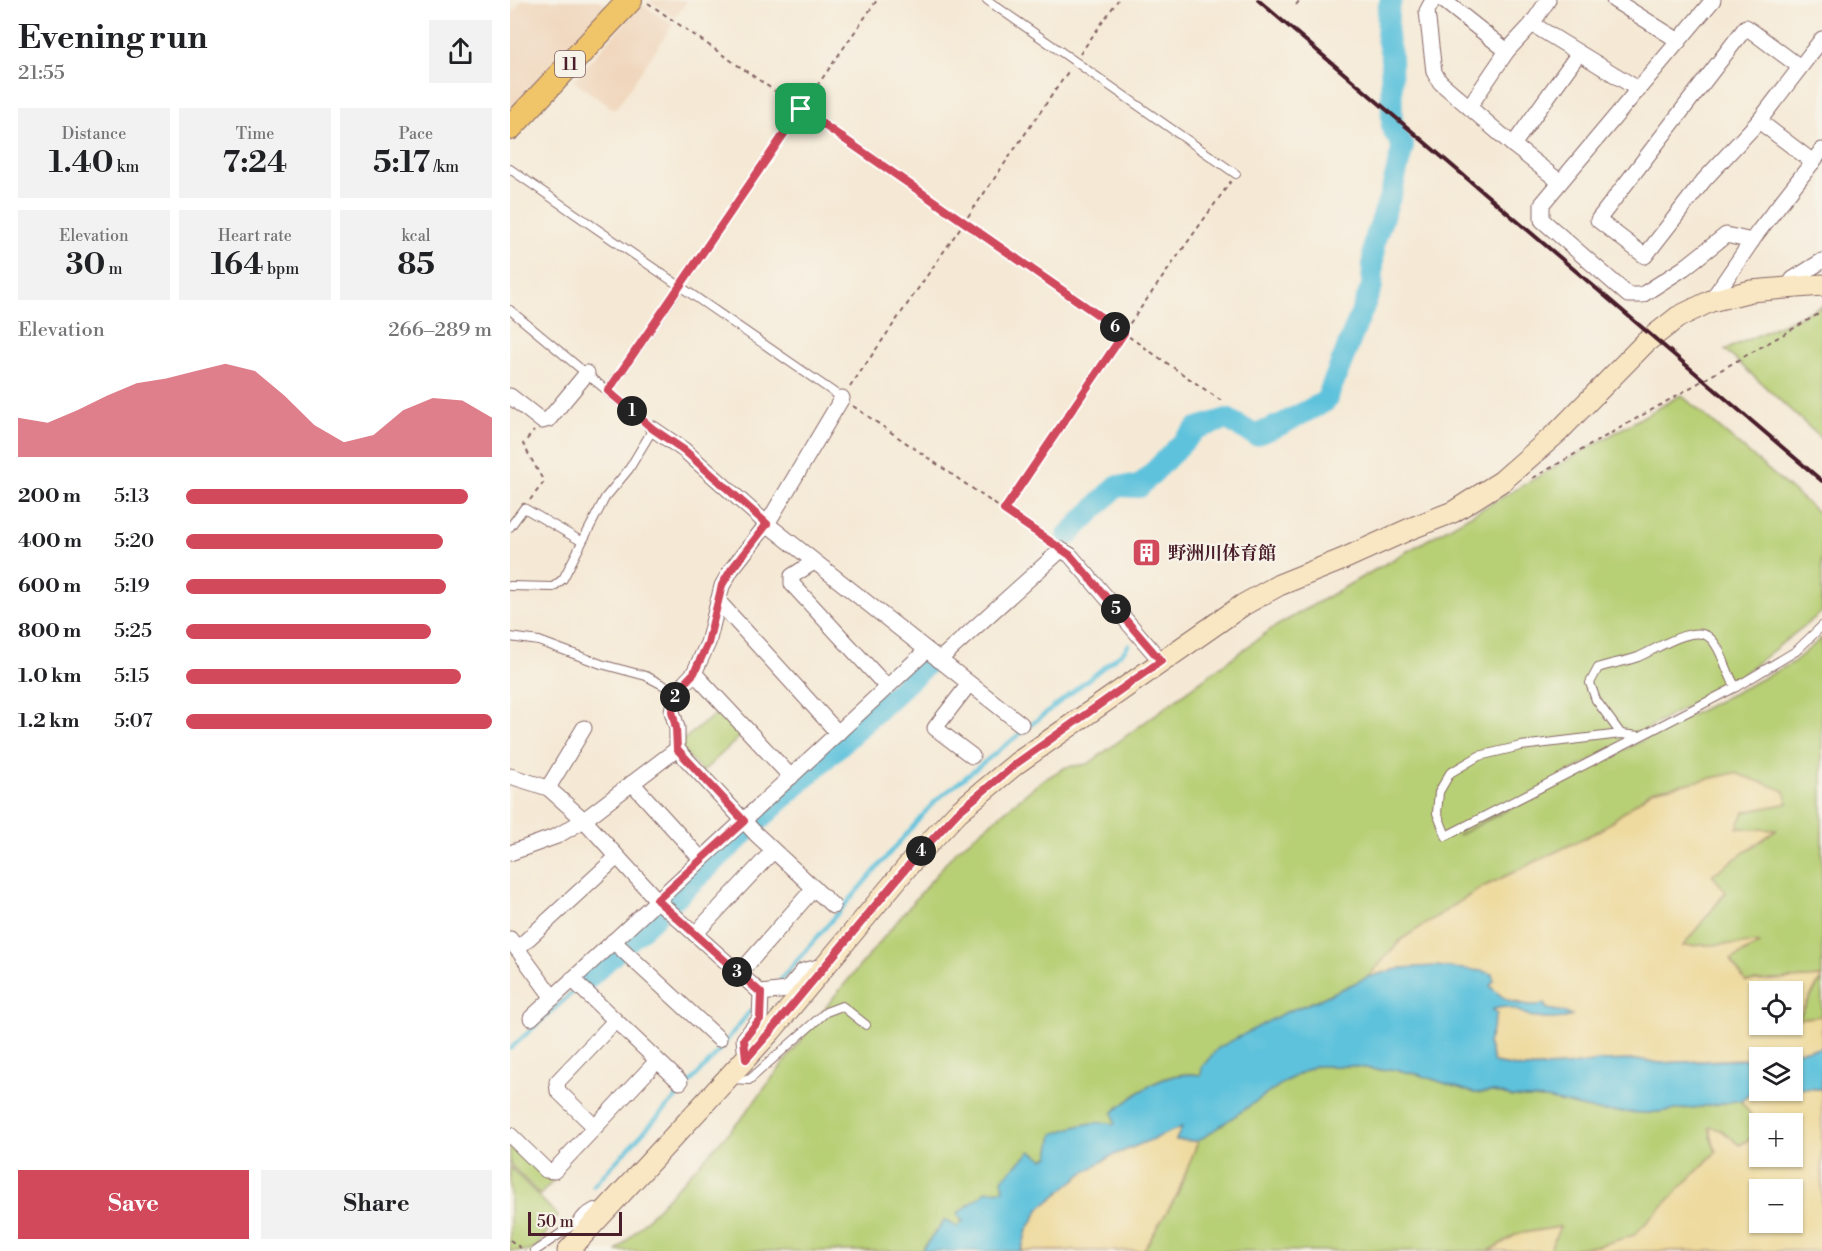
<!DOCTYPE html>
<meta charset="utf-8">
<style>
:root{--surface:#fff;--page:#f2f2f2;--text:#202124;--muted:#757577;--accent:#d1495b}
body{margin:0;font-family:"Libre Bodoni","Noto Serif JP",serif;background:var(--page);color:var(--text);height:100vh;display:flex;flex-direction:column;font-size:22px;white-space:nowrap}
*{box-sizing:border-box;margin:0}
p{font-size:20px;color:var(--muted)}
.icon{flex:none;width:33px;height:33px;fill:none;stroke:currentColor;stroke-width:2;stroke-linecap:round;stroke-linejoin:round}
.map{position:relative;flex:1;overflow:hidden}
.side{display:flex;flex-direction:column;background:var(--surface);width:510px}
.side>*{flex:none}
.controls{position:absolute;left:1239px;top:981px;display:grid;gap:12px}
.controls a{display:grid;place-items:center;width:54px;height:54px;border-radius:0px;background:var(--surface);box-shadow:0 2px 4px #0004;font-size:30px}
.scale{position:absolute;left:18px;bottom:15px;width:94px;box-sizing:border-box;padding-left:6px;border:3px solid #4a1f2b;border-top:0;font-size:16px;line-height:21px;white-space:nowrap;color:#4a1f2b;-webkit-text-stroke:4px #f7f3e8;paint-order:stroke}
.pin{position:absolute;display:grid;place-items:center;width:51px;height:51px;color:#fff;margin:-26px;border-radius:12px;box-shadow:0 3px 9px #0006}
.km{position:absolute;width:30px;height:30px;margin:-15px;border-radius:50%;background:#222;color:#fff;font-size:16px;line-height:30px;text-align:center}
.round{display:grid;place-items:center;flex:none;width:63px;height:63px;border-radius:0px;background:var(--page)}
.summary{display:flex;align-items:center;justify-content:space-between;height:102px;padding:0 18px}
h1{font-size:33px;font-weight:800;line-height:45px}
.stats{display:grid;grid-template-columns:repeat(3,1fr);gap:9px;height:102px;padding:6px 18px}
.stats div{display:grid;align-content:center;border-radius:0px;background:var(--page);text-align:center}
.stats b{font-size:30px;font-weight:800}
.stats small{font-size:16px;font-weight:400}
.stats p{font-size:16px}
.chart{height:168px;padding:12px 18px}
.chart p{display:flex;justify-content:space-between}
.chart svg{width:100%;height:108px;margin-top:6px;fill:var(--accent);opacity:.7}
.cta{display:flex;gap:12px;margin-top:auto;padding:12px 18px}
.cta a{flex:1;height:69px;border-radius:0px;background:var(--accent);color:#fff;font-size:24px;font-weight:800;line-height:69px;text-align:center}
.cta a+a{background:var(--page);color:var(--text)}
ul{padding:0 18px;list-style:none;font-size:20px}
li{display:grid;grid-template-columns:96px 72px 1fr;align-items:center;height:45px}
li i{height:15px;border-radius:8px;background:var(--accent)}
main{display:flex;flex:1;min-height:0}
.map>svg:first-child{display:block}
</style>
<main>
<section class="side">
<div class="summary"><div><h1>Evening run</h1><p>21:55</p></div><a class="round"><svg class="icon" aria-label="share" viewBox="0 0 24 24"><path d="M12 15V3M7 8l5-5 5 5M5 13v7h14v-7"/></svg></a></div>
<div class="stats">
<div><p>Distance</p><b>1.40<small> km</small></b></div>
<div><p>Time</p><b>7:24</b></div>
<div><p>Pace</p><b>5:17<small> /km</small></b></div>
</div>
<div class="stats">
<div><p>Elevation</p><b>30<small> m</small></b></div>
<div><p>Heart rate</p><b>164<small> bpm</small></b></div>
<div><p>kcal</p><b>85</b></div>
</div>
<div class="chart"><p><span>Elevation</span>266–289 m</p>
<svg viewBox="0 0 160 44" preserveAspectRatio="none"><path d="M0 44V28L10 30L20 25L30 19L40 14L50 12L60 9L70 6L80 9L90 19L100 31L110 38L120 35L130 25L140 20L150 21L160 28V44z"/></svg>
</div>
<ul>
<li><b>200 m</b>5:13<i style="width:92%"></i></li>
<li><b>400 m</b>5:20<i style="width:84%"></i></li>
<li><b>600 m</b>5:19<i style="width:85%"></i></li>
<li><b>800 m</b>5:25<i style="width:80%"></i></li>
<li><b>1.0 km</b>5:15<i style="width:90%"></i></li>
<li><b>1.2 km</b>5:07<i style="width:100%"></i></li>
</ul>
<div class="cta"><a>Save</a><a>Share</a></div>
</section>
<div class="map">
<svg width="1312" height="1251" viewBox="0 0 1312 1251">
<rect width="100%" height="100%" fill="#f7f3e8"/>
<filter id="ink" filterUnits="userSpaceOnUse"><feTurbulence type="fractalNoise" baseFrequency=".0167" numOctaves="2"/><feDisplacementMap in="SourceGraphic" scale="12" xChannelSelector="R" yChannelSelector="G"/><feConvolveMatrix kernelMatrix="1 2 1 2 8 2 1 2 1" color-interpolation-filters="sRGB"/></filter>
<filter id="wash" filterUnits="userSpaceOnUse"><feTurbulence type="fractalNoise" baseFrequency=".008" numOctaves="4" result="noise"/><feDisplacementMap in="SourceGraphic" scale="24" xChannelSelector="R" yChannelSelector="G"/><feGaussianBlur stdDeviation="1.35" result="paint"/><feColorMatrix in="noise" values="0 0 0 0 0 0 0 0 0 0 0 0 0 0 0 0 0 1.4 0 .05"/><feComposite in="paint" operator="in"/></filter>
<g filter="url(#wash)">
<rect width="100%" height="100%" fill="#f5e9d5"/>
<g fill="#f0d6bc">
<polygon points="12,0 88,0 99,7 0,113 0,17"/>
<polygon points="138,0 177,0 165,18"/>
<polygon points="131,4 163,25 105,110 63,81"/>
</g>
<g fill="#b7cf74" stroke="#807750" stroke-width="1.5">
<polygon points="1312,306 1312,439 1215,350"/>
<path d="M1171 395 1312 516V612L1229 677 947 836 1282 663 1312 638V977L1235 982 1220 960 1249 944 1172 946 1216 893 1201 875 1265 831 1226 828 1234 812 1278 803 1225 773 1142 791 1089 831 971 888 892 939 858 977 808 1000 774 1013 691 1075C655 1069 630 1091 603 1112L606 1124C581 1120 567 1126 544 1134L539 1156 534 1159 521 1151 494 1190 477 1191 447 1214 453 1221 447 1227 435 1220 411 1251H107L232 1118 323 998 445 852 530 782 556 767 578 764 763 628Z"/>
<polygon points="212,709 234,733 192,772 171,748 173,740"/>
<polygon points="1312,978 1312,1016 1287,1020"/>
<polygon points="804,1066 843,1066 867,1070 880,1069 907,1074 964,1093 985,1092 1002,1097 1037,1099 1089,1111 1138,1113 1190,1107 1231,1100 1249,1128 1249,1133 1230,1145 1211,1130 1200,1136 1206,1152 1124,1236 1088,1246 1039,1251 1049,1227 1007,1234 979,1251 633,1251 667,1195 688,1141 776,1081"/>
<polygon points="0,1139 43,1181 30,1195 0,1164"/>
<polygon points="0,1167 48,1216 28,1245 21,1251 0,1251"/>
</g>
<g fill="#eeda9e" stroke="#9c7c64" stroke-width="1.5" fill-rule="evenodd">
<path d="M1225 773 1273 790 1278 803 1234 812 1227 828 1266 830 1202 875 1216 892 1173 946 1250 943 1220 960 1236 982 1312 977 1287 1019 1312 1016V1048L1288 1051 1276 1057 1149 1063 1132 1060 1089 1061 1056 1066 1012 1068 984 1063 978 1043 987 1013 981 1010C1000 1001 1011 1015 1027 1018 1035 1020 1047 1018 1056 1018L1053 1012 1037 1009 1034 1004 1024 1006 993 999 980 986 937 967 892 968 858 977 892 939 971 888 1089 831 1142 791ZM1250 992H1282V1024H1250Z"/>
<path d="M1249 1088 1250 1090H1282L1283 1088 1312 1089V1251H1047L1088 1246 1124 1235 1206 1152 1199 1127 1211 1130 1230 1145 1249 1133 1250 1156H1282V1124H1250L1249 1128 1231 1100 1245 1089ZM1250 1190H1282V1222H1250Z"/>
<polygon points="673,1126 666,1140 688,1141 667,1195 633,1251 511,1251 517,1230 530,1208 572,1174 599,1157"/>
<polygon points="1050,1227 1039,1251 979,1251 1007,1234"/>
</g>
<g fill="#5ec2dc" stroke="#547084" stroke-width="1.5">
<path d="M925 966 972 971 982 974 984 980 980 986C995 1002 1011 1008 1034 1004L1037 1009 1053 1012 1062 1016C1053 1019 1037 1020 1028 1018 1012 1016 1000 1001 982 1010L987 1013 978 1043 984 1063 1012 1068 1056 1066 1089 1061 1132 1060 1149 1063 1249 1059V1088L1245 1089 1231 1100 1190 1107 1138 1113 1089 1111 1037 1099 1002 1097 985 1092 964 1093 907 1074 880 1069 867 1070 843 1066H804L776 1081 688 1141 666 1140 672 1127 599 1157 572 1174 530 1208 517 1230 511 1251H411L435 1220 447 1227 453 1221 447 1214 477 1191 494 1190 492 1179 521 1151 534 1159 539 1156 543 1134C567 1126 580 1120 605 1124L603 1112C630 1091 655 1070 691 1075L692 1067 708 1048 774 1013 808 1000 858 977 892 968Z"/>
<polygon points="1312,1048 1312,1089 1283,1088 1282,1058 1276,1057 1288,1051"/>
</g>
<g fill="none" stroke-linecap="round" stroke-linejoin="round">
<g stroke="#5ec2dc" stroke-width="4">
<polyline points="271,979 424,802 614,651 619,644"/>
<polyline points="0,1049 63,992"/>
<polyline points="83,1186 203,1058 240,1011"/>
</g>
<g stroke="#5ec2dc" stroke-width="22">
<polyline points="558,535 607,486 629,487 687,428 717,419 745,435 772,424 816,401 862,286 864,242 881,194 893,146 882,128 881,54 877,38 878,10 881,0"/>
<polyline points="245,824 417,664"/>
<polyline points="164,899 235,833"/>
<polyline points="116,943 146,916"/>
<polyline points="75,981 105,953"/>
</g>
</g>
</g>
<g filter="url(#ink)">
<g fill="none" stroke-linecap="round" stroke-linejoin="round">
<defs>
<g id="lane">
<polyline points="477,0 726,174"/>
<polyline points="0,169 332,398"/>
<polyline points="0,310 143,429 119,469 95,498 53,579 43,587 0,586"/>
<polyline points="98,391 170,287"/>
<polyline points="0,527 14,508 71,541"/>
<polyline points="0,637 29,641 91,664 136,676 166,692"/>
<polyline points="1111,734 1011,746 969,756 940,773 929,792 927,813 936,836 1226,687 1286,651 1312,626"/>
<path d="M1129 736 1111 734 1086 700 1080 683 1088 668C1101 663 1115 662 1128 657 1145 650 1184 623 1200 638 1212 648 1216 673 1226 687"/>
<polyline points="221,1079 239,1080 316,1012 332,1006 356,1025"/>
<polyline points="25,1251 63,1225 74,1213 84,1207 93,1209"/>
</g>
<g id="street">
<polyline points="923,0 917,11 924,72 930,82 1003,145 1050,182"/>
<polyline points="933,0 997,51"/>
<polyline points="1104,0 1169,41"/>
<polyline points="1203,0 1032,204 1032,220 1118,295 1132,295 1174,268 1216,235 1242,241"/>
<polyline points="1022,24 1128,89"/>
<polyline points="1290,67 1236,27 1088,220 1135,256 1194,180 1249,121 1312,39"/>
<polyline points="959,107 997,51 1022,24 1038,0"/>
<polyline points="1249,121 1303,162"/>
<polyline points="1003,145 1069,53"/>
<polyline points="1278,288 1283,279 1312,261"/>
<polyline points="1201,301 1248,232 1312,150"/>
<polyline points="0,396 32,421 39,419 77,373"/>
<polyline points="143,429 174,450 257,524 511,724"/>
<polyline points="304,562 282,576 282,584 377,687"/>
<polyline points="208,601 328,733"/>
<polyline points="429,660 551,550 560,555 651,661"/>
<polyline points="184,673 281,777"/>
<polyline points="459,684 425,728 462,756"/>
<polyline points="167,749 246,834 323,906"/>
<polyline points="0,776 38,788 74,820 147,900 251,993 277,990 293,971 316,965"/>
<polyline points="122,783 191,859"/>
<polyline points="38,788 74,728"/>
<polyline points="0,853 47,836 74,820 167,749 167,728 162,711 166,692 184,673 198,643 212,586 221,570 257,524 332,398"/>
<polyline points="185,934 263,851"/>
<polyline points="0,939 43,998"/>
<polyline points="103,941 209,1039"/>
<polyline points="7,949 107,857"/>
<polyline points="229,974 304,888"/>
<polyline points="62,979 170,1082"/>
<polyline points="21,1018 417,650"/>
<polyline points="236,1059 234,1039 250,1019 251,993"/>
<polyline points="85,1127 48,1091 47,1082 105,1021"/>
<polyline points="0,1135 36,1170 44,1171 147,1061"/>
</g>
<polyline id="secondary" points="58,1251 261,1031 403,860 448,812 507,763 733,605 769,585 831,560 902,528 943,512 992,481 1049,431 1136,342 1168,317 1201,301 1241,291 1312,285"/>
<polyline id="primary" points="0,128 120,0"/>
</defs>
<use href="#lane" stroke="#866666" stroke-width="10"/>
<use href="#street" stroke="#866666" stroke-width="17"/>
<use href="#secondary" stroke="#866666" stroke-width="23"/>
<use href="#primary" stroke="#866666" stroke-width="26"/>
<g stroke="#866666" stroke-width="2" stroke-dasharray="4.5 4.5" stroke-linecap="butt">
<polyline points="138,3 713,402"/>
<polyline points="786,5 790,0"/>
<polyline points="570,54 608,0"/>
<polyline points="173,278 367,0"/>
<polyline points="340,387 560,69"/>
<polyline points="343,406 541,543"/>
<polyline points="1023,478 1312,312"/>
<polyline points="20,500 34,482 13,444 24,431"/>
<polyline points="494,510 613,333 721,181"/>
<polyline points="0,1240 15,1251"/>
</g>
<use href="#lane" stroke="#fff" stroke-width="8"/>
<use href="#street" stroke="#fff" stroke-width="15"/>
<use href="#secondary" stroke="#f9e7c3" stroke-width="21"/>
<use href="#primary" stroke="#f0c469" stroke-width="24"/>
<polyline stroke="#4a1f2b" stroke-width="4" points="748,0 1312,481"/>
</g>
</g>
<g fill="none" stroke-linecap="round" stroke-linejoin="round" filter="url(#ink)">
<defs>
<polygon id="route" points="291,109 614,333 494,510 560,555 651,661 507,763 448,812 403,860 261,1031 236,1059 234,1039 250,1019 251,993 147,900 234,821 167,749 166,728 162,711 166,692 184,673 198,643 212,585 221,570 257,524 174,450 143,429 98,391"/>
</defs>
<use href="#route" stroke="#fff" stroke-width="12"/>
<use href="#route" stroke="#d1495b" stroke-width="8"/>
</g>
<defs>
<symbol id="building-square" viewBox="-11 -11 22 22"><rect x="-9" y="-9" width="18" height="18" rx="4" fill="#d1495b" stroke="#f7f3e8"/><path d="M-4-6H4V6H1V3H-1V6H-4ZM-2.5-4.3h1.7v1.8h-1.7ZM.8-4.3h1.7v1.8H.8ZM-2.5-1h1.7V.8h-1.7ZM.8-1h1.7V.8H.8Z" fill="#fff"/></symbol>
</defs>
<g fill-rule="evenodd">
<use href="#building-square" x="620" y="536" width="33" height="33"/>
</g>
<g text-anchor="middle" stroke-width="4.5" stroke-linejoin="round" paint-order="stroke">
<rect fill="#f7f3e8" stroke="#7e5f64" stroke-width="1.5" x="45" y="51" width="30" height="26" rx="4.5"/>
<g font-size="16" font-weight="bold" fill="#4a1f2b">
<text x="60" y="70">11</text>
</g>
<g font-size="18" font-weight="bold" fill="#4a1f2b" stroke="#f7f3e8" text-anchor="start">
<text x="658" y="559">野洲川体育館</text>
</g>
</g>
</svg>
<div class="controls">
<a><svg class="icon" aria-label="locate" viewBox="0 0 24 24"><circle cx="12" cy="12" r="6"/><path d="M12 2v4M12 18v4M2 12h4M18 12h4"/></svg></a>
<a><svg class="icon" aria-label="layers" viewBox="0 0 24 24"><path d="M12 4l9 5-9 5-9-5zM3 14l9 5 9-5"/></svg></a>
<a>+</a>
<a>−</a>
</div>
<div class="scale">50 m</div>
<div class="pin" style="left:291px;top:109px;background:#1e9e55"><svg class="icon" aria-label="arrive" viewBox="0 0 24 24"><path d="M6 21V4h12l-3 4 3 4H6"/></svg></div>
<b class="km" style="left:122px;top:411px">1</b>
<b class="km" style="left:165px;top:697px">2</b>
<b class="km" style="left:227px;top:972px">3</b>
<b class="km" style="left:411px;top:851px">4</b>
<b class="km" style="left:606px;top:609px">5</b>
<b class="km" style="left:605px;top:327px">6</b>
</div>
</main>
